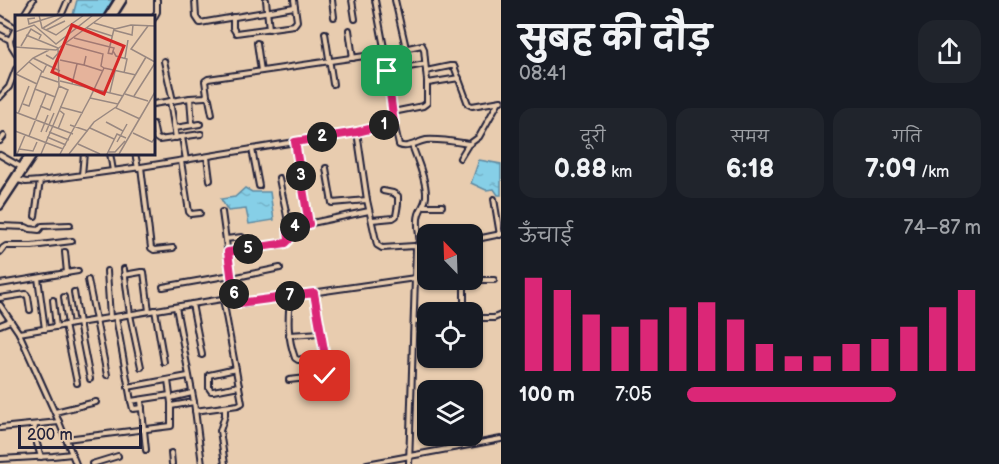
<!DOCTYPE html>
<html lang="hi">
<meta charset="utf-8">
<style>
:root{--surface:#171b24;--page:#20242c;--text:#f1f3f6;--muted:#9ea1a6;--accent:#db2777}
body{margin:0;font-family:"Balsamiq Sans","Playpen Sans Deva",sans-serif;background:var(--page);color:var(--text);height:100vh;display:flex;flex-direction:column;font-size:22px;white-space:nowrap}
*{box-sizing:border-box;margin:0}
p{font-size:20px;color:var(--muted)}
.icon{flex:none;width:33px;height:33px;fill:none;stroke:currentColor;stroke-width:2;stroke-linecap:round;stroke-linejoin:round}
.map{position:relative;flex:1;overflow:hidden}
.panel{display:flex;flex-direction:column;background:var(--surface);width:498px}
.panel>*{flex:none}
.needle{width:39px;rotate:337deg}
.fabs{position:absolute;left:417px;top:224px;display:grid;gap:12px}
.fabs a{display:grid;place-items:center;width:66px;height:66px;border-radius:12px;background:var(--surface);box-shadow:0 2px 4px #0004;font-size:30px}
.scale{position:absolute;left:18px;bottom:15px;width:124px;box-sizing:border-box;padding-left:6px;border:3px solid #22223b;border-top:0;font-size:16px;line-height:21px;white-space:nowrap;color:#22223b;-webkit-text-stroke:4px #e8ccaf;paint-order:stroke}
.pin{position:absolute;display:grid;place-items:center;width:51px;height:51px;color:#fff;margin:-26px;border-radius:12px;box-shadow:0 3px 9px #0006}
.km{position:absolute;width:30px;height:30px;margin:-15px;border-radius:50%;background:#222;color:#fff;font-size:16px;line-height:30px;text-align:center}
.round{display:grid;place-items:center;flex:none;width:63px;height:63px;border-radius:18px;background:var(--page)}
.summary{display:flex;align-items:center;justify-content:space-between;height:102px;padding:0 18px}
h1{font-size:33px;font-weight:700;line-height:45px}
.figures{display:grid;grid-template-columns:repeat(3,1fr);gap:9px;height:102px;padding:6px 18px}
.figures div{display:grid;align-content:center;border-radius:15px;background:var(--page);text-align:center}
.figures b{font-size:26px;font-weight:700}
.figures small{font-size:16px;font-weight:400}
.figures p{font-size:16px}
.chart{height:168px;padding:12px 18px}
.chart p{display:flex;justify-content:space-between}
.chart svg{width:100%;height:108px;margin-top:6px;stroke:var(--accent);stroke-width:6}
ul{padding:0 18px;list-style:none;font-size:20px}
li{display:grid;grid-template-columns:96px 72px 1fr;align-items:center;height:45px}
li i{height:15px;border-radius:8px;background:var(--accent)}
main{display:flex;flex:1;min-height:0}
.map>svg:first-child{display:block}
</style>
<main>
<div class="map">
<svg width="501" height="464" viewBox="0 0 501 464">
<defs>
<pattern id="water-ripples" width="26" height="14" patternUnits="userSpaceOnUse" patternTransform="scale(1.5)"><rect width="26" height="14" fill="#86cfe7"/><path d="M2 4q2-2 4 0t4 0M15 11q2-2 4 0t4 0" fill="none" stroke="#73b1c7"/></pattern>
</defs>
<rect width="100%" height="100%" fill="#e8ccaf"/>
<filter id="ink" filterUnits="userSpaceOnUse"><feTurbulence type="fractalNoise" baseFrequency=".0167" numOctaves="2"/><feDisplacementMap in="SourceGraphic" scale="12" xChannelSelector="R" yChannelSelector="G"/><feConvolveMatrix kernelMatrix="1 2 1 2 8 2 1 2 1" color-interpolation-filters="sRGB"/></filter>
<g filter="url(#ink)">
<g fill="url(#water-ripples)" stroke="#5e8aa2" stroke-width="1.5">
<polygon points="77,0 113,0 103,16 77,16 73,15"/>
<polygon points="479,160 501,164 501,195 498,195 494,189 486,190 471,183"/>
<polygon points="245,188 252,192 270,192 274,220 249,224 246,209 228,211 221,199 235,197"/>
</g>
<g fill="none" stroke-linecap="round" stroke-linejoin="round">
<defs>
<g id="minor">
<polyline points="195,0 196,17 200,23 294,7"/>
<polyline points="266,0 269,29"/>
<polyline points="332,0 334,17"/>
<polyline points="352,0 355,19"/>
<polyline points="395,0 406,48"/>
<polyline points="23,16 33,0"/>
<polyline points="61,16 68,0"/>
<polyline points="233,17 233,28 236,33 294,25 297,21 294,0"/>
<polyline points="0,18 16,28"/>
<polyline points="153,19 157,12 157,0"/>
<polyline points="349,30 353,58"/>
<polyline points="325,33 333,84"/>
<polyline points="0,35 10,40 11,45 16,53"/>
<polyline points="10,40 16,28"/>
<polyline points="257,43 261,71"/>
<polyline points="164,61 173,101"/>
<polyline points="388,71 425,64"/>
<polyline points="426,71 450,66 454,66 468,104 472,106 501,101"/>
<polyline points="428,83 459,78"/>
<polyline points="207,96 209,99 212,114"/>
<polyline points="0,97 9,87 16,69"/>
<polyline points="190,98 192,125"/>
<polyline points="170,101 176,138"/>
<polyline points="153,104 190,98 205,97 207,95 205,81 208,79 385,53 422,45 424,49 427,81 427,103 423,106 393,112"/>
<path d="M394 123 399 145C408 149 416 142 426 140 440 139 456 142 469 144"/>
<polyline points="153,124 156,138 159,140 201,134"/>
<polyline points="175,128 200,124"/>
<polyline points="357,132 394,123 385,53 375,0"/>
<polyline points="182,137 186,160"/>
<polyline points="0,141 4,136"/>
<polyline points="295,142 309,224"/>
<path d="M412 145C417 160 425 176 426 192 427 203 422 205 419 214 416 223 419 234 420 243"/>
<polyline points="252,149 259,186"/>
<polyline points="110,153 113,171"/>
<polyline points="135,153 138,168"/>
<polyline points="0,155 21,167"/>
<polyline points="207,157 210,180"/>
<polyline points="460,158 468,145 479,137 498,103"/>
<polyline points="181,161 189,212 191,214 200,213"/>
<polyline points="141,167 151,248 154,250 173,248"/>
<polyline points="326,168 332,203 367,200"/>
<polyline points="82,175 84,153"/>
<polyline points="18,180 26,182 40,181 141,167 357,132 367,200 377,245 382,248 414,246 416,247 409,464"/>
<polyline points="494,199 500,235"/>
<polyline points="424,206 442,206"/>
<polyline points="35,216 40,181"/>
<polyline points="372,220 393,218 396,216 398,204 398,196 393,193 383,191"/>
<polyline points="0,226 26,227 30,229 39,230 42,226 70,225"/>
<polyline points="288,228 369,211"/>
<polyline points="226,239 242,237 246,249"/>
<polyline points="472,240 501,234"/>
<polyline points="418,244 428,243"/>
<polyline points="0,252 3,248 6,246 32,246 72,241"/>
<polyline points="65,252 67,273"/>
<path d="M228 252 286 243 288 242C291 223 282 197 279 178"/>
<polyline points="124,269 130,315 141,367"/>
<polyline points="107,271 110,318"/>
<polyline points="124,275 141,272 144,272 149,311"/>
<polyline points="38,278 45,329"/>
<polyline points="232,278 280,268"/>
<polyline points="88,280 107,375"/>
<polyline points="0,284 78,271"/>
<polyline points="163,287 231,275"/>
<polyline points="74,292 79,323 90,379"/>
<polyline points="64,297 68,325"/>
<polyline points="234,297 237,302 242,303 415,278"/>
<path d="M290 297C288 319 287 336 295 358L298 360 324 354"/>
<polyline points="0,298 26,294 28,297 30,310"/>
<polyline points="53,300 56,327"/>
<polyline points="192,304 202,355"/>
<polyline points="0,305 19,333 59,422 76,464"/>
<polyline points="176,307 194,402 202,464"/>
<polyline points="155,310 164,362"/>
<polyline points="464,312 464,281 467,280 494,280"/>
<polyline points="116,317 131,401 170,395"/>
<polyline points="472,318 494,318 501,315"/>
<polyline points="414,321 428,320"/>
<polyline points="0,325 10,321"/>
<polyline points="65,325 77,383"/>
<polyline points="19,333 234,297 222,212"/>
<polyline points="289,335 321,333"/>
<polyline points="236,369 209,375 209,388 211,391 213,391 239,386"/>
<polyline points="289,380 325,376 327,374 314,293"/>
<polyline points="128,387 188,376"/>
<polyline points="171,398 192,393"/>
<polyline points="141,400 146,450"/>
<polyline points="131,401 133,409 142,408"/>
<polyline points="171,406 194,402"/>
<polyline points="225,407 225,415 220,431 225,464"/>
<polyline points="195,411 238,405 242,403 223,299"/>
<polyline points="55,412 96,402"/>
<polyline points="35,425 34,434 41,457"/>
<polyline points="0,428 59,422"/>
<polyline points="66,439 171,426 171,403 168,380"/>
<polyline points="171,453 172,464"/>
<polyline points="0,459 53,456 72,454"/>
<polyline points="92,464 118,456"/>
<polyline points="367,464 501,439"/>
</g>
<g id="primary">
<polyline points="108,16 118,0"/>
<polyline points="113,16 123,0"/>
<polyline points="0,200 30,153"/>
<polyline points="0,206 35,153"/>
</g>
</defs>
<use href="#minor" stroke="#22223b" stroke-width="8"/>
<use href="#primary" stroke="#22223b" stroke-width="10"/>
<use href="#minor" stroke="#e8ccaf" stroke-width="4"/>
<use href="#primary" stroke="#e8ccaf" stroke-width="5"/>
</g>
</g>
<g fill="none" stroke-linecap="round" stroke-linejoin="round" filter="url(#ink)">
<defs>
<polyline id="route" points="325,376 328,373 314,293 239,303 234,297 228,252 286,243 289,240 288,228 309,224 295,142 357,132 394,123 387,71"/>
</defs>
<use href="#route" stroke="#fff" stroke-width="12"/>
<use href="#route" stroke="#db2777" stroke-width="8"/>
</g>
<g transform="translate(15 15)">
<rect width="140" height="140" fill="#e8ccaf"/>
<path fill="none" stroke="#998881" stroke-width="1.5" d="M24 0 27 13 41 20 69 0M20 3 13 4 14 9 43 0M79 8 100 14 116 10 140 11M133 11 116 34 140 47M28 13 50 0M72 13 97 21M31 15 50 6M98 15 117 20 118 10M0 17 19 10 41 29 78 0M11 20 43 33 44 71 53 75 26 139M59 23 99 33 97 39 93 38M51 29 88 39 86 51 89 53 75 83 103 89 101 93 125 104M6 31 16 14 26 20 24 24M0 32 41 35 89 0M98 36 101 41 112 44 109 58M93 39 99 14M31 40 38 44 45 36M18 43 45 56M110 43 113 25M45 45 69 50 71 41M14 47 28 57 32 49M69 50 88 56M89 53 121 60M27 56 20 74 40 82 44 71M1 59 22 69M0 60 18 43 34 35M25 61 43 67M45 66 108 81M57 69 62 49M95 77 100 56M110 79 133 86M119 81 140 48M8 89 14 91 20 74M103 89 131 42M25 91 35 95 40 82M45 92 68 98M0 97 58 119M3 99 14 71M91 107 108 116M55 110 73 116M75 113 99 124M43 114 49 99 44 95M0 116 48 134M26 117 33 100M31 117 39 98M34 117 54 125M118 118 137 127 140 123M14 121 31 79M32 122 51 130M102 127 112 109M63 129 85 139M4 134 18 136 22 127M93 137H100L110 126M2 139 10 120M45 139 75 83M54 139 79 107 101 92M92 139 102 119 111 123M104 139 140 77"/>
<path fill="#d62828" fill-opacity="0.15" stroke="#d62828" stroke-width="3" d="M57 10 109 31 89 79 37 57Z"/>
<rect width="140" height="140" fill="none" stroke="#22223b" stroke-width="3"/>
</g>
</svg>
<div class="fabs">
<a><svg class="needle" viewBox="-14 -14 28 28"><path d="M0-13l5 13h-10z" fill="#e53935"/><path d="M0 13l5-13h-10z" fill="#9ea1a6"/></svg></a>
<a><svg class="icon" aria-label="locate" viewBox="0 0 24 24"><circle cx="12" cy="12" r="6"/><path d="M12 2v4M12 18v4M2 12h4M18 12h4"/></svg></a>
<a><svg class="icon" aria-label="layers" viewBox="0 0 24 24"><path d="M12 4l9 5-9 5-9-5zM3 14l9 5 9-5"/></svg></a>
</div>
<div class="scale">200 m</div>
<div class="pin" style="left:387px;top:71px;background:#1e9e55"><svg class="icon" aria-label="arrive" viewBox="0 0 24 24"><path d="M6 21V4h12l-3 4 3 4H6"/></svg></div>
<div class="pin" style="left:325px;top:376px;background:#d93025"><svg class="icon" aria-label="check" viewBox="0 0 24 24"><path d="M5 12l5 5 9-10"/></svg></div>
<b class="km" style="left:384px;top:125px">1</b>
<b class="km" style="left:322px;top:137px">2</b>
<b class="km" style="left:301px;top:176px">3</b>
<b class="km" style="left:295px;top:227px">4</b>
<b class="km" style="left:248px;top:249px">5</b>
<b class="km" style="left:234px;top:294px">6</b>
<b class="km" style="left:290px;top:296px">7</b>
</div>
<section class="panel">
<div class="summary"><div><h1>सुबह की दौड़</h1><p>08:41</p></div><a class="round"><svg class="icon" aria-label="share" viewBox="0 0 24 24"><path d="M12 15V3M7 8l5-5 5 5M5 13v7h14v-7"/></svg></a></div>
<div class="figures">
<div><p>दूरी</p><b>0.88<small> km</small></b></div>
<div><p>समय</p><b>6:18</b></div>
<div><p>गति</p><b>7:09<small> /km</small></b></div>
</div>
<div class="chart"><p><span>ऊँचाई</span>74–87 m</p>
<svg viewBox="0 0 160 44" preserveAspectRatio="none"><path d="M5 44V6M15 44V11M25 44V21M35 44V26M45 44V23M55 44V18M65 44V16M75 44V23M85 44V33M95 44V38M105 44V38M115 44V33M125 44V31M135 44V26M145 44V18M155 44V11"/></svg>
</div>
<ul>
<li><b>100 m</b>7:05<i style="width:71%"></i></li>
</ul>
</section>
</main>
